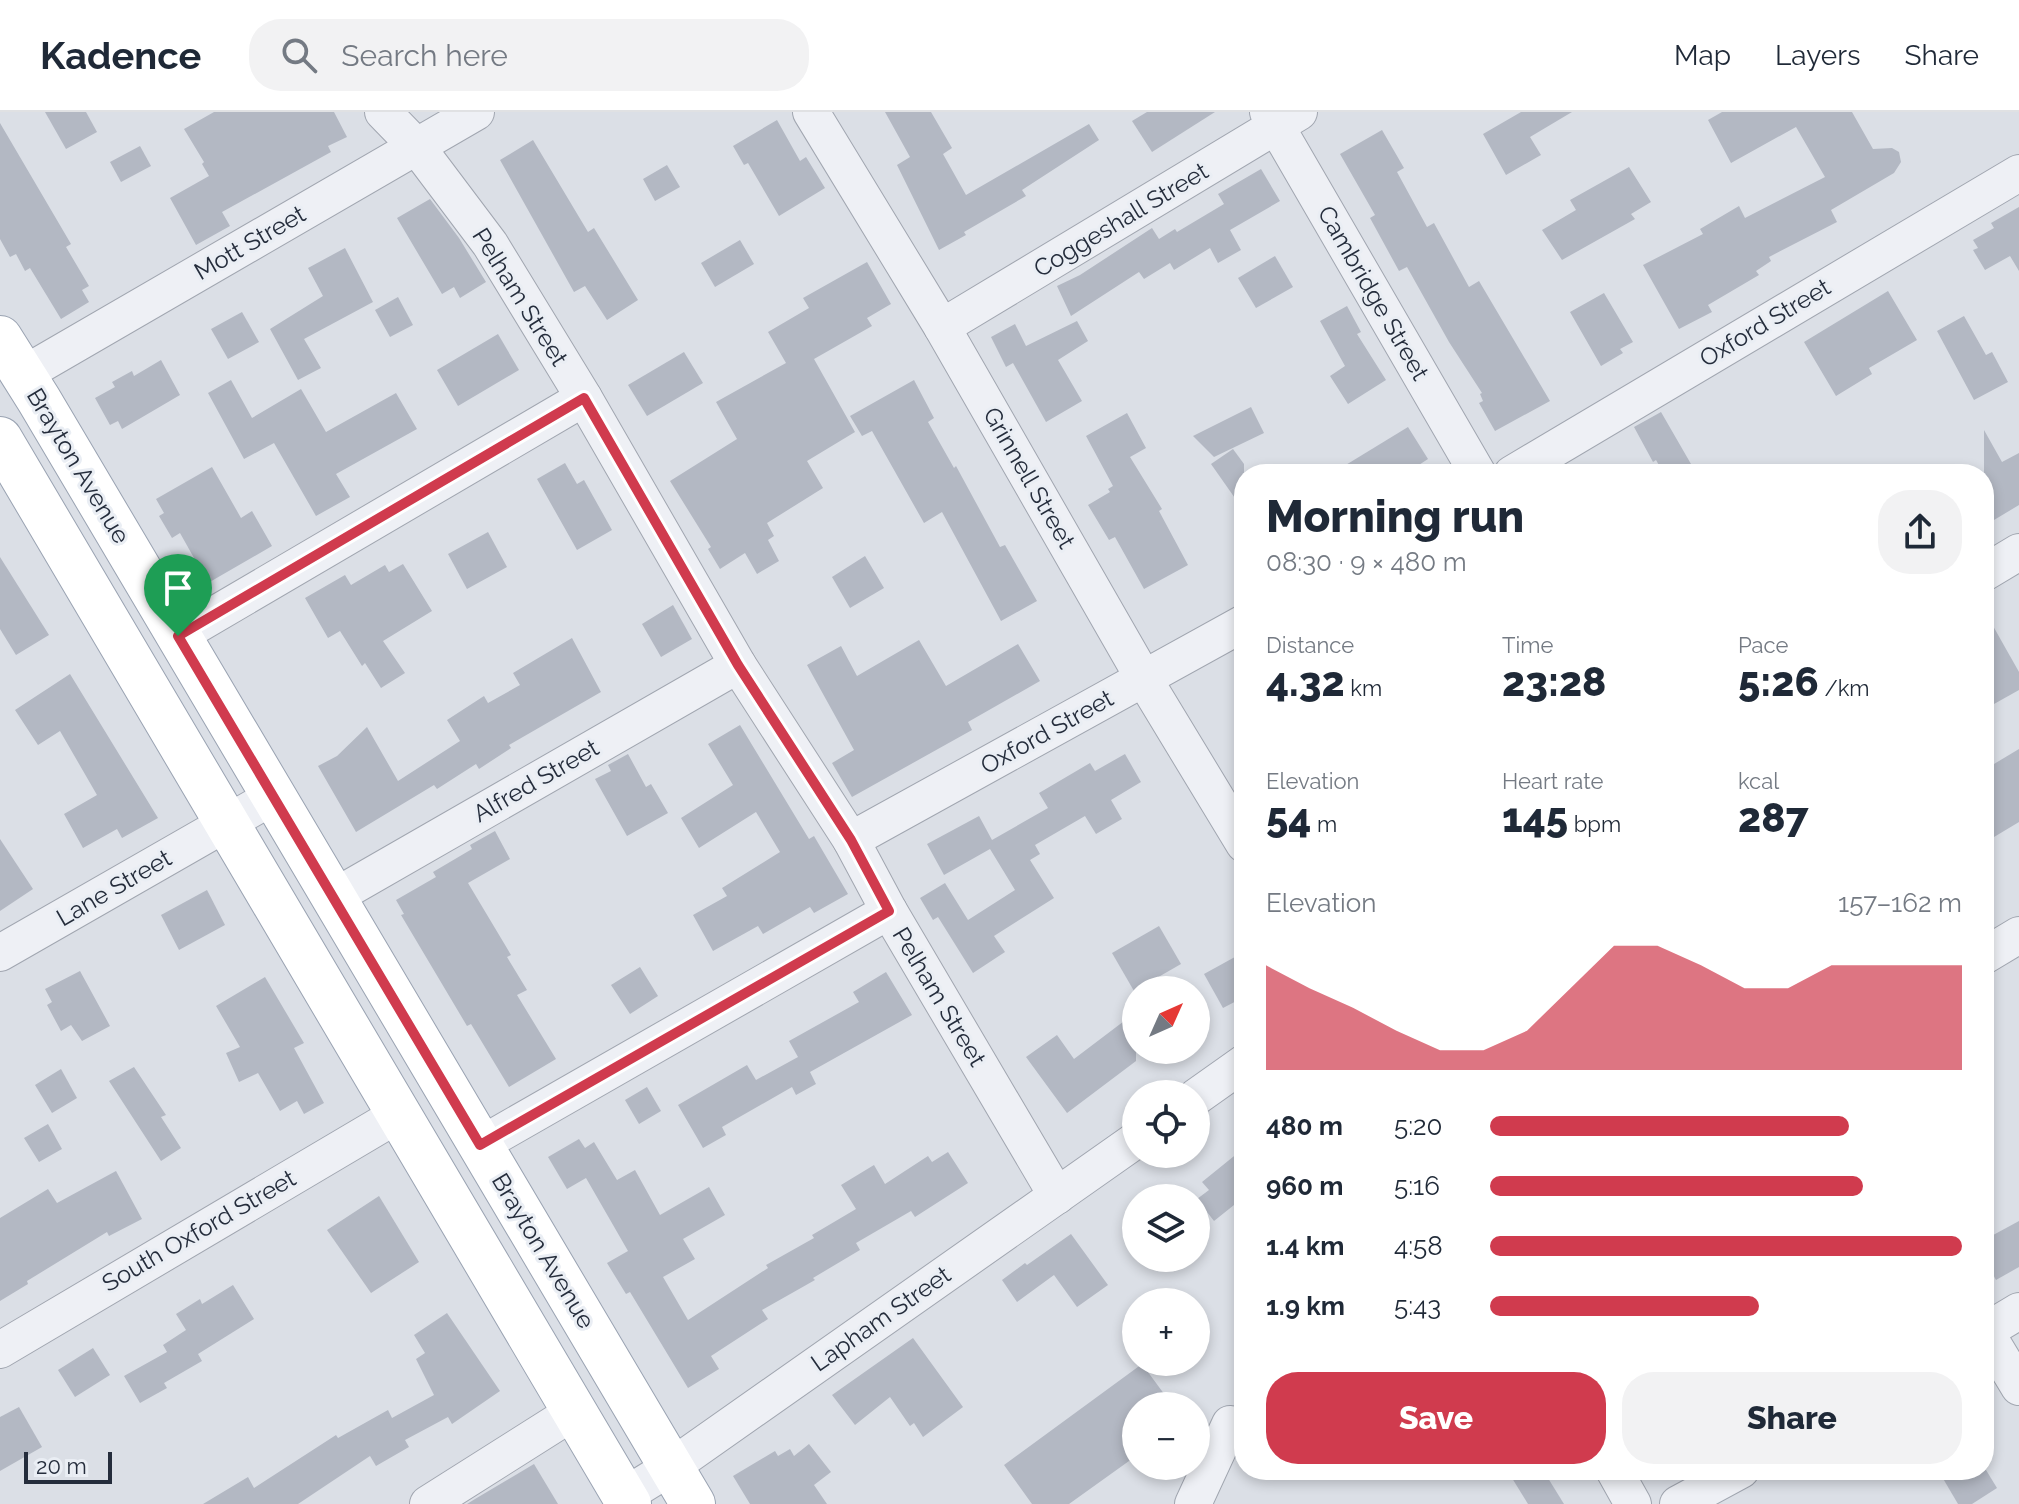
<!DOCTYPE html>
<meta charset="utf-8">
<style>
:root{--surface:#fff;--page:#f2f2f3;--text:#1f2937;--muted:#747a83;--line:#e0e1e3;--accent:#d03b4e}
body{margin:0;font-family:Raleway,sans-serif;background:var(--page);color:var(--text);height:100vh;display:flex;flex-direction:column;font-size:30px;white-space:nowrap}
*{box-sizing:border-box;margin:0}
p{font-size:26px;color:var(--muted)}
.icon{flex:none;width:44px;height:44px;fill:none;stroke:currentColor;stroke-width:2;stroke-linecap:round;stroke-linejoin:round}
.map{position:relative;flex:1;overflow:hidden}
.side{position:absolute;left:1234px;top:352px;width:760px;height:1016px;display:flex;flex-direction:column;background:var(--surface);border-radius:32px;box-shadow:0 4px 12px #0003}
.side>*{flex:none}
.needle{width:52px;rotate:45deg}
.fabs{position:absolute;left:1122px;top:864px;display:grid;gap:16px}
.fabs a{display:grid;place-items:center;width:88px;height:88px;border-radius:50%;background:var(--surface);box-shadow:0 4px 12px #0003;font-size:40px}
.scale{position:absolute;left:24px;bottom:20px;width:88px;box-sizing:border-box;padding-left:8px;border:4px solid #252d3c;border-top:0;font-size:22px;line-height:28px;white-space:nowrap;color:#252d3c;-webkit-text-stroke:6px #eaeef4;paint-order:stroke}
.pin{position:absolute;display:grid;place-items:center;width:68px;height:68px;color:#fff;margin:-82px -34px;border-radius:50% 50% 50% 0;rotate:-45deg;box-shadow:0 0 8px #0007}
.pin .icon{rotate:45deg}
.round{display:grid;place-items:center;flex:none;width:84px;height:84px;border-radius:32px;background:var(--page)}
.overview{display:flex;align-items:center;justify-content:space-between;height:136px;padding:0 32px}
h1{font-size:44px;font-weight:800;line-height:60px}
.metrics{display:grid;grid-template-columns:repeat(3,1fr);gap:12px;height:136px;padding:8px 32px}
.metrics div{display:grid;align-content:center}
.metrics b{font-size:40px;font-weight:800}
.metrics small{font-size:22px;font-weight:400}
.metrics p{font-size:22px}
.chart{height:224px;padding:16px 32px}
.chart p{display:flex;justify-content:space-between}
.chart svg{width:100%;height:144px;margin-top:8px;fill:var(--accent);opacity:.7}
.action{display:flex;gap:16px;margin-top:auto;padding:16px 32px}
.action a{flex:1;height:92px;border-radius:32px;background:var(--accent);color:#fff;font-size:32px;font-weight:800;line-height:92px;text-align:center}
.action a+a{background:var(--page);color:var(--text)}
ul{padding:0 32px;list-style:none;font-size:26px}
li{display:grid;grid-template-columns:128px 96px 1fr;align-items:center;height:60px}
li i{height:20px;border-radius:10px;background:var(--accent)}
header{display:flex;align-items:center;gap:48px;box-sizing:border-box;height:112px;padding:0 40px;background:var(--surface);border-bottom:2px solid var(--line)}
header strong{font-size:38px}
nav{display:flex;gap:44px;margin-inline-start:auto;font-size:28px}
.search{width:560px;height:72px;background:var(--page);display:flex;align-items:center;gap:20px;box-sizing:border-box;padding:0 28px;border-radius:32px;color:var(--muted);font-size:30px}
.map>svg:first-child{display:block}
</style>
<header>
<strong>Kadence</strong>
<div class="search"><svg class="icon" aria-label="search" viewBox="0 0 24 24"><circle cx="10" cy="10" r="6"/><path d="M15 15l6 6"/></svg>Search here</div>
<nav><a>Map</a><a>Layers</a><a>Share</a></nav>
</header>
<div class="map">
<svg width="2019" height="1392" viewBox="0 0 2019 1392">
<rect width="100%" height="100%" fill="#dbdfe6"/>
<g fill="#b3b8c3">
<polygon points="45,0 86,0 97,20 66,37"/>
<polygon points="214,0 334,0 347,25 328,34 331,40 222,100 230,114 196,133 170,86 209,64 202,52 204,50 184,17"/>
<polygon points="885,0 931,0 952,36 943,42 966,83 1089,12 1099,28 1022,78 1026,84 964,120 966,123 939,138 897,53 910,45"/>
<polygon points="1147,0 1215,0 1152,40 1132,9"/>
<polygon points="1521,0 1572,0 1530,25 1541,43 1506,63 1483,22"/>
<polygon points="1722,0 1852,0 1873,37 1892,36 1899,40 1901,50 1894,61 1831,98 1837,110 1769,145 1771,149 1756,159 1759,163 1708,193 1712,200 1679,217 1643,153 1703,122 1700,117 1739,94 1745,106 1825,65 1796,15 1731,51 1708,8"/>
<polygon points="777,8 800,49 806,45 825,76 779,104 748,51 744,53 733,34"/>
<polygon points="0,11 71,132 66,135 89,174 82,178 89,190 61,207 30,156 25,159 16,142 10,145 0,127"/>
<polygon points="1382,18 1404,56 1397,60 1427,115 1434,111 1469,175 1479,169 1550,289 1495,319 1479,291 1483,289 1480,282 1482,281 1449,230 1407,155 1399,159 1370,106 1375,103 1340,42"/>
<polygon points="533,28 588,120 594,116 638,188 607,208 585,174 574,180 500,48"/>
<polygon points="140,34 151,54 121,70 110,50"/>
<polygon points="667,53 680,75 655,89 643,67"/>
<polygon points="1629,55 1651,90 1631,102 1635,107 1562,148 1542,118 1576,98 1570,88"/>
<polygon points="1261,57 1280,89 1230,118 1241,138 1218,151 1210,136 1174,158 1170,151 1144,167 1139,160 1071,204 1057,174 1080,163 1152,116 1159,127 1175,117 1177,120 1224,92 1218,82"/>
<polygon points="430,87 459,126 486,170 460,186 454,175 442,182 397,106"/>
<polygon points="2019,95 2019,159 2010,144 1985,158 1973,138 1978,136 1973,128 1994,116 1991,111"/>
<polygon points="740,128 754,152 715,175 701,151"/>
<polygon points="345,136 373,190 304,227 321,256 298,268 270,217 323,184 308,156"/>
<polygon points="1275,144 1293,175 1256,196 1238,166"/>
<polygon points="867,150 891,192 867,206 872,214 814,247 855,320 807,349 823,376 767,411 774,424 768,428 779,449 757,462 745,441 720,457 708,437 711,435 670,369 737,327 716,290 786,251 768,220 809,196 803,186"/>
<polygon points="1888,179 1917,228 1869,256 1872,262 1836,284 1804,230"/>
<polygon points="1604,181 1633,230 1620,237 1623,241 1601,254 1570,200"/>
<polygon points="398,185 413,213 390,225 375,198"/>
<polygon points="1347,194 1361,220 1357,222 1386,268 1348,292 1330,264 1345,254 1320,209"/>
<polygon points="242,200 259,230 228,247 211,217"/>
<polygon points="1964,204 1986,243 1992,240 2008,270 1974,288 1937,219"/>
<polygon points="1077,209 1088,229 1058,248 1082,289 1046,310 1013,251 1006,255 991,225 1015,212 1026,234"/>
<polygon points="498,222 519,258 458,294 437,258"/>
<polygon points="684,240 703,271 647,304 628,273"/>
<polygon points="161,248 180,283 122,317 118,309 110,313 95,286 115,275 112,270 132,259 134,264"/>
<polygon points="231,268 252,306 301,277 326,320 396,281 417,317 336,362 350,385 316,404 274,331 244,347 208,281"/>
<polygon points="914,268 934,306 928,310 954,356 956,354 1000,435 1005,433 1037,489 1001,509 942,400 924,411 872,319 862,324 850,304"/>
<polygon points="1251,295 1264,321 1214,345 1193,324"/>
<polygon points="1661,300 1691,352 1673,362 1664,362 1656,348 1653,350 1634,315"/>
<polygon points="1127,301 1146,336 1130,345 1162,397 1159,399 1188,453 1144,477 1115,425 1109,428 1088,393 1110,380 1108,377 1113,374 1086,324"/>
<polygon points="1408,315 1428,347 1405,362 1331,362"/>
<polygon points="1984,318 2002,350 2019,341 2019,393 1984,414"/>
<polygon points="1233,337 1244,352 1244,399 1211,352"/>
<polygon points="565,351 577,372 584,368 612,418 577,438 537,367"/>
<polygon points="212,355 241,406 252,399 272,434 208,471 180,421 172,426 159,404 164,401 156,387"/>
<polygon points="488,420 507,455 467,477 448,442"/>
<polygon points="865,444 884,476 850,496 832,465"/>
<polygon points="0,445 49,523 16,543 0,517"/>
<polygon points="403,452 432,499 383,529 405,561 381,576 365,551 362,554 340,519 328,526 305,486 345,463 351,473 385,453 389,460"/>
<polygon points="673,493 692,527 661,545 642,512"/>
<polygon points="1984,498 2019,560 2019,578 1994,592 1984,575"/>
<polygon points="572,526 601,580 509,633 511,636 479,657 476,652 437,677 434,673 356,720 318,654 337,644 367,615 398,669 460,629 447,608 484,584 488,591 520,573 513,561"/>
<polygon points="919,528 946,574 1018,532 1040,569 968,610 972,618 852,685 832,651 854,638 807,553 841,534 857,564"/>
<polygon points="70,562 158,706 122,726 117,717 83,736 64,702 97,683 60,619 38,633 15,598"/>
<polygon points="740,613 809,727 814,724 848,782 814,801 810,795 763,822 758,814 713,839 693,803 727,784 722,776 780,740 756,700 699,736 681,706 733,673 708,632"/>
<polygon points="2019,637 2019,710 1984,731 1984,658"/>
<polygon points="628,642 646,675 651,672 668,701 627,724 595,667 611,659 608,653"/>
<polygon points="1125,642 1141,670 1111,688 1122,707 1096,722 1085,704 1035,733 1040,742 1030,748 1054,786 994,824 1005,840 973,861 938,805 933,808 920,786 945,771 968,808 1015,778 990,737 944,763 927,732 979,704 992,728 1048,696 1039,681 1090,651 1095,659"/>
<polygon points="495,719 510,747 468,771 511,843 507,845 527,878 517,883 556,947 509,975 471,912 467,914 401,803 404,802 396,788 436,765 433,760 472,737 470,733"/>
<polygon points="0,727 33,777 0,799"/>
<polygon points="207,778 225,813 179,838 161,803"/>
<polygon points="1159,814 1181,852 1134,879 1112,841"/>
<polygon points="1244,840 1244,885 1223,896 1204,862"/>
<polygon points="640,855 658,884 630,902 611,873"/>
<polygon points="80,859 110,914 82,929 71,913 61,919 47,893 52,890 45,877"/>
<polygon points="886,860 912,903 810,960 816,972 796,983 792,975 722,1015 726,1023 703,1036 678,993 747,953 756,968 798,945 789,929 859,890 853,880"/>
<polygon points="265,865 304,931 294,936 324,991 304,1002 297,989 280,999 258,961 239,970 226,941 240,935 216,894"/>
<polygon points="1136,900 1136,949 1067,1001 1026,945 1057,923 1074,947"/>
<polygon points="134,955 166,1003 161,1005 181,1036 161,1049 109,969"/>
<polygon points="61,957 77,986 52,1001 35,973"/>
<polygon points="647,975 661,999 639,1012 625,988"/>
<polygon points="48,1012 62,1037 39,1050 24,1026"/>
<polygon points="579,1027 585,1036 594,1030 617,1068 635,1058 660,1103 709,1075 725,1103 683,1127 695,1147 663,1165 688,1208 768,1156 766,1153 814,1126 812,1123 856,1097 841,1073 874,1053 885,1072 928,1044 932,1050 948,1040 968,1071 915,1105 911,1099 856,1131 860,1138 813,1166 815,1168 762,1198 768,1207 711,1244 719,1257 688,1276 630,1180 626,1182 607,1151 628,1139 586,1066 567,1077 548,1045"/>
<polygon points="1244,1036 1244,1085 1214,1109 1197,1087 1209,1078 1202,1070"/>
<polygon points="116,1059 142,1107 109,1124 107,1120 27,1169 28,1172 0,1189 0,1106 48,1077 57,1091"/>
<polygon points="379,1084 419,1150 371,1181 327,1118"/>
<polygon points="2019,1109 2019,1155 1996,1168 1984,1146 1984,1128"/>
<polygon points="1071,1122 1108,1173 1077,1195 1054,1163 1017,1190 1002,1168 1025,1151 1027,1153"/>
<polygon points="233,1173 254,1207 198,1242 202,1249 164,1271 167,1276 140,1291 124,1264 167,1240 163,1233 186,1218 176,1202 200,1187 202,1192"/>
<polygon points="447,1201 500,1279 452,1312 448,1305 405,1328 409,1335 376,1354 370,1344 298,1392 203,1392 248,1365 254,1376 336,1323 338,1326 388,1298 392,1306 434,1283 416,1247 425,1241 414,1223"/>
<polygon points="913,1226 963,1295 923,1325 914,1311 910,1314 890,1285 855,1313 832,1283"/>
<polygon points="93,1236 110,1263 75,1285 58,1258"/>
<polygon points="1142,1252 1173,1294 1136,1294 1136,1344 1069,1392 1032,1392 1004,1353"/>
<polygon points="19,1295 42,1335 0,1359 0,1305"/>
<polygon points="809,1332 831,1360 814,1373 827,1392 750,1392 733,1364 775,1339 778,1344 790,1337 794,1344"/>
<polygon points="534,1352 558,1392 467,1392 475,1387"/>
<polygon points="1507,1358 1543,1358 1564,1392 1528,1392"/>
<polygon points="1938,1358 1986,1358 1997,1376 1972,1392 1958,1392"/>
</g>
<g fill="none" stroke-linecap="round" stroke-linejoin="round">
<defs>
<g id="minor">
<polyline points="383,0 417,35 490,132 584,286 738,553 851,728 889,799 1057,1084"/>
<polyline points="811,0 942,215 1144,567 1244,732"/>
<polyline points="1268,0 1478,362"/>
<polyline points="942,215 1299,0"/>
<polyline points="24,262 476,0"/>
<polyline points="1512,362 2019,61"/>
<polyline points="1984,461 2019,440"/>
<polyline points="178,524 584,286"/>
<polyline points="851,728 1244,511"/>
<polyline points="334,785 738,553"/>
<polyline points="0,841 274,684"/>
<polyline points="1984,844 2019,823"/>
<polyline points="1196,985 1244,951"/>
<polyline points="480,1033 889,799"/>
<polyline points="1984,1217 2019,1275"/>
<polyline points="1984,1220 2019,1199"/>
<polyline points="0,1238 399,1002"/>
<polyline points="1614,1358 1633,1392"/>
<polyline points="624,1384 671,1355 1136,1028"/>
<polyline points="428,1392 575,1299"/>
<polyline points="1193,1392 1230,1312"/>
<polyline points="1678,1392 1741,1358"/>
</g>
<g id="major">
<polyline points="0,226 39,288 693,1392"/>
<polyline points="0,327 629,1392"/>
</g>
</defs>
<use href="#minor" stroke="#a1a6b0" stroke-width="38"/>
<use href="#major" stroke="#9aa3b2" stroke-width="46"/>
<use href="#minor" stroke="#eef0f5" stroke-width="36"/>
<use href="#major" stroke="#fff" stroke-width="44"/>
</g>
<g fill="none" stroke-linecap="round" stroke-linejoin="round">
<defs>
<polygon id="route" points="584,286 738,553 851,728 889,799 480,1033 178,524"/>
</defs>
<use href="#route" stroke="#fff" stroke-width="16"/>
<use href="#route" stroke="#d03b4e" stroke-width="10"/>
</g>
<g text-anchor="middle" stroke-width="6" stroke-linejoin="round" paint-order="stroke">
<g font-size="24" fill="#252d3c" stroke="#eaeef4">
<text transform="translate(1121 108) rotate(-31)" y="8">Coggeshall Street</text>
<text transform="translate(250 131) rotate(-30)" y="8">Mott Street</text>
<text transform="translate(1373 181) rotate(60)" y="8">Cambridge Street</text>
<text transform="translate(520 185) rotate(58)" y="8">Pelham Street</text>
<text transform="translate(1765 211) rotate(-31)" y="8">Oxford Street</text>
<text transform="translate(78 354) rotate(59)" y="8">Brayton Avenue</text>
<text transform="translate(1029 366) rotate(60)" y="8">Grinnell Street</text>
<text transform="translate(1047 620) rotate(-29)" y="8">Oxford Street</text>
<text transform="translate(536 669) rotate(-30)" y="8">Alfred Street</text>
<text transform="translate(114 776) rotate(-30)" y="8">Lane Street</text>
<text transform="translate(939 885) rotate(59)" y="8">Pelham Street</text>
<text transform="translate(199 1119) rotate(-30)" y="8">South Oxford Street</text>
<text transform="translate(543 1139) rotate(59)" y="8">Brayton Avenue</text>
<text transform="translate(881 1207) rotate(-35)" y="8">Lapham Street</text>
</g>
</g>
</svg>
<div class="fabs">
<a><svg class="needle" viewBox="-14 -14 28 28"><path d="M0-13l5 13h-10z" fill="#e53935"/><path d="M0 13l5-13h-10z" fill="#747a83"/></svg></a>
<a><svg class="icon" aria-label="locate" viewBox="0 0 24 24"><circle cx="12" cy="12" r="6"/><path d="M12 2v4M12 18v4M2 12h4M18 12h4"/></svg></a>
<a><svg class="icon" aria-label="layers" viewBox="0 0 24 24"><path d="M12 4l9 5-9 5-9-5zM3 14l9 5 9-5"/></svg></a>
<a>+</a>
<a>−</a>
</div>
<div class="scale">20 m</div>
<div class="pin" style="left:178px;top:524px;background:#1e9e55"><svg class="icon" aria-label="arrive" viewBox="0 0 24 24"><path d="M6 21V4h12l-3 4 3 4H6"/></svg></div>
<section class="side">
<div class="overview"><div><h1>Morning run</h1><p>08:30 · 9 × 480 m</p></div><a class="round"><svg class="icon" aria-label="share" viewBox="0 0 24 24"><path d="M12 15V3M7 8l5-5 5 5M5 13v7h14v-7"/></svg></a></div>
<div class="metrics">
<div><p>Distance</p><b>4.32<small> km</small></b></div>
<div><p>Time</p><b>23:28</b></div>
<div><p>Pace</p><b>5:26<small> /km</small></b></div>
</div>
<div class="metrics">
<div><p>Elevation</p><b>54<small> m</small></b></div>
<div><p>Heart rate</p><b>145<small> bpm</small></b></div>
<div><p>kcal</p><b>287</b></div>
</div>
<div class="chart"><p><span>Elevation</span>157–162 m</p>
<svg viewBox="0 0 160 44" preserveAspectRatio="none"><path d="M0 44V12L10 19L20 25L30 32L40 38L50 38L60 32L70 19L80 6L90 6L100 12L110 19L120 19L130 12L140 12L150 12L160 12V44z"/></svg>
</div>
<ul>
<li><b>480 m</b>5:20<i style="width:76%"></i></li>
<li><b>960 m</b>5:16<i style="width:79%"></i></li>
<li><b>1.4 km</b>4:58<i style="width:100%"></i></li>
<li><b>1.9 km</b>5:43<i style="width:57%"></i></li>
</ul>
<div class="action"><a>Save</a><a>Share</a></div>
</section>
</div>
